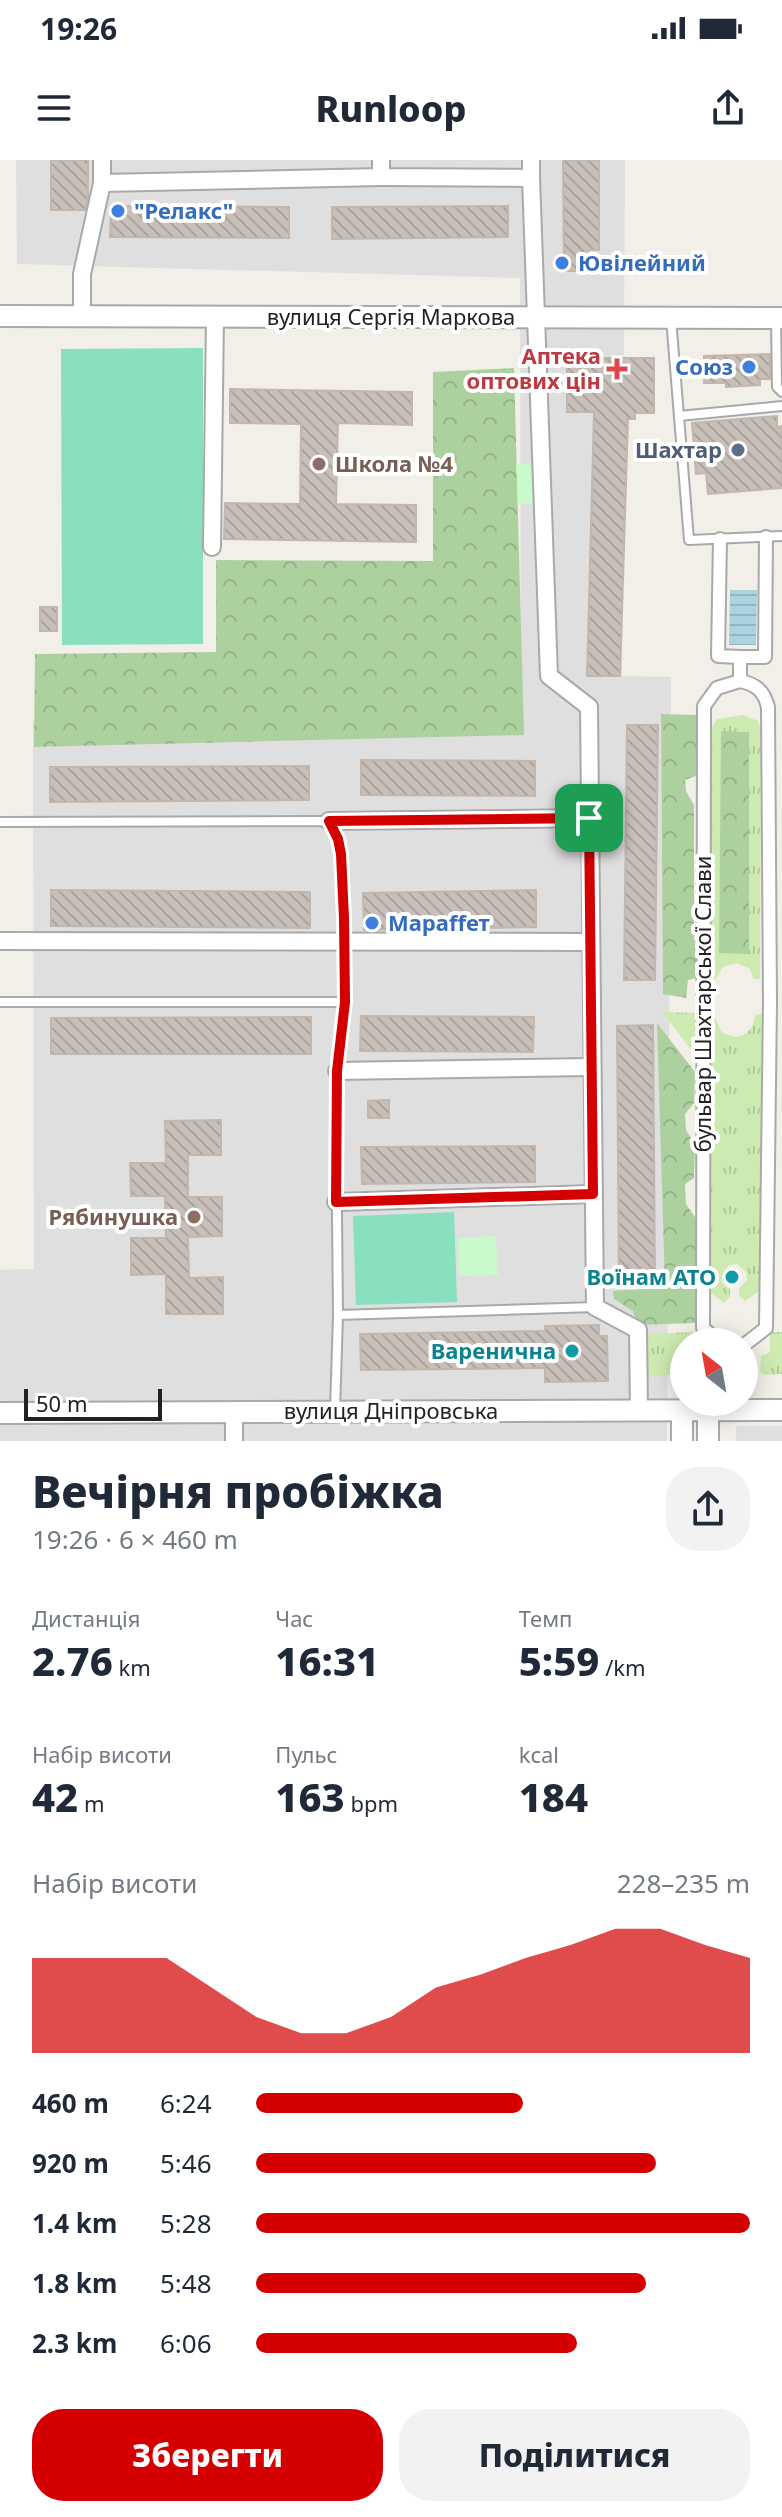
<!DOCTYPE html>
<html lang="uk">
<meta charset="utf-8">
<style>
:root{--surface:#fff;--page:#f2f2f3;--text:#1f2937;--muted:#747a83;--accent:#d40000}
body{margin:0;font-family:"Noto Sans",sans-serif;background:var(--page);color:var(--text);height:100vh;display:flex;flex-direction:column;font-size:30px;white-space:nowrap}
*{box-sizing:border-box;margin:0}
p{font-size:26px;color:var(--muted)}
.icon{flex:none;width:44px;height:44px;fill:none;stroke:currentColor;stroke-width:2;stroke-linecap:round;stroke-linejoin:round}
.map{position:relative;height:1281px;overflow:hidden}
.side{display:flex;flex-direction:column;background:var(--surface);flex:1}
.side>*{flex:none}
.needle{width:52px;rotate:329deg}
.controls{position:absolute;left:670px;top:1168px;display:grid;gap:16px}
.controls a{display:grid;place-items:center;width:88px;height:88px;border-radius:50%;background:var(--surface);box-shadow:0 4px 20px #0003;font-size:40px}
.scale{position:absolute;left:24px;bottom:20px;width:138px;box-sizing:border-box;padding-left:8px;border:4px solid #222;border-top:0;font-size:22px;line-height:28px;white-space:nowrap;color:#222;-webkit-text-stroke:6px #fff;paint-order:stroke}
.pin{position:absolute;display:grid;place-items:center;width:68px;height:68px;color:#fff;margin:-34px;border-radius:16px;box-shadow:0 4px 12px #0006}
.round{display:grid;place-items:center;flex:none;width:84px;height:84px;border-radius:32px;background:var(--page)}
.overview{display:flex;align-items:center;justify-content:space-between;height:136px;padding:0 32px}
h1{font-size:44px;font-weight:800;line-height:60px}
.stats{display:grid;grid-template-columns:repeat(3,1fr);gap:12px;height:136px;padding:8px 32px}
.stats div{display:grid;align-content:center}
.stats b{font-size:40px;font-weight:800}
.stats small{font-size:22px;font-weight:400}
.stats p{font-size:22px}
.chart{height:224px;padding:16px 32px}
.chart p{display:flex;justify-content:space-between}
.chart svg{width:100%;height:144px;margin-top:8px;fill:var(--accent);opacity:.7}
.cta{display:flex;gap:16px;margin-top:auto;padding:16px 32px}
.cta a{flex:1;height:92px;border-radius:32px;background:var(--accent);color:#fff;font-size:32px;font-weight:800;line-height:92px;text-align:center}
.cta a+a{background:var(--page);color:var(--text)}
ul{padding:0 32px;list-style:none;font-size:26px}
li{display:grid;grid-template-columns:128px 96px 1fr;align-items:center;height:60px}
li i{height:20px;border-radius:10px;background:var(--accent)}
.status{display:flex;justify-content:space-between;align-items:center;height:56px;padding:0 40px;background:var(--surface);direction:ltr}
.status svg{height:22px;fill:currentColor}
header{display:flex;justify-content:space-between;align-items:center;height:104px;padding:0 32px;background:var(--surface);font-size:36px;font-weight:800}
.map>svg:first-child{display:block}
</style>
<div class="status"><b>19:26</b><svg viewBox="0 0 49 12"><path d="M0 12V9h3v3zM5 12V6h3v6zM10 12V3h3v9zM15 12V0h3v12zM26 1h20v11H26zM47 4h2v5h-2z"/></svg></div>
<header><svg class="icon" aria-label="menu" viewBox="0 0 24 24"><path d="M4 6h16M4 12h16M4 18h16"/></svg>Runloop<svg class="icon" aria-label="share" viewBox="0 0 24 24"><path d="M12 15V3M7 8l5-5 5 5M5 13v7h14v-7"/></svg></header>
<div class="map">
<svg width="782" height="1281" viewBox="0 0 782 1281">
<defs>
<pattern id="grass-tufts" width="24" height="20" patternUnits="userSpaceOnUse" patternTransform="scale(2)"><rect width="24" height="20" fill="#cdebb0"/><path d="M3 7l-1-3M5 7V3M7 7l1-3M15 17l-1-3M17 17v-4M19 17l1-3" fill="none" stroke="#b0c997"/></pattern>
<pattern id="forest-crowns" width="20" height="18" patternUnits="userSpaceOnUse" patternTransform="scale(2)"><rect width="20" height="18" fill="#add19e"/><path d="M2 6a3 3 0 1 1 6 0M12 15a3 3 0 1 1 6 0" fill="none" stroke="#95b388"/></pattern>
<pattern id="water-rules" width="6" height="5" patternUnits="userSpaceOnUse" patternTransform="scale(2)"><rect width="6" height="5" fill="#aad3df"/><path d="M0 2.5h6" fill="none" stroke="#92b5bf"/></pattern>
<pattern id="building-back-hatch" width="6" height="6" patternUnits="userSpaceOnUse" patternTransform="scale(2)"><rect width="6" height="6" fill="#c7bfb8"/><path d="M-1 5l2 2M0 0l6 6M5-1l2 2" fill="none" stroke="#aba49e"/></pattern>
</defs>
<rect width="100%" height="100%" fill="#f2efe9"/>
<g fill="#e0dfdf">
<polygon points="16,0 625,0 622,516 671,517 667,1281 0,1281 0,1110 34,1109 33,559 521,556 520,118 17,104"/>
<rect x="736" y="1266" width="46" height="15"/>
</g>
<g fill="url(#grass-tufts)">
<polygon points="743,555 758,561 761,571 760,819 754,819 750,809 737,803 723,807 716,819 709,819 710,571 717,559"/>
<polygon points="662,852 695,853 696,896"/>
<path d="M762 854 761 1130 745 1141 739 1136V1129L747 1120 746 1112 737 1104 729 1105 722 1116 723 1124 730 1129V1137L724 1143 708 1131V857H715L722 873 736 877C748 875 754 867 755 855Z"/>
<polygon points="697,1172 697,1182 684,1182 684,1215 643,1215 643,1174"/>
<polygon points="770,1172 782,1172 782,1214 764,1215 760,1211 761,1196 770,1192"/>
</g>
<g fill="url(#forest-crowns)">
<polygon points="514,208 524,575 34,587 35,494 216,492 216,400 433,401 433,212"/>
<polygon points="661,554 697,555 696,616 685,620 686,631 694,645 694,779 698,785 697,818 688,820 686,838 663,834"/>
<polygon points="721,571 749,572 749,794 719,793"/>
<polygon points="657,863 695,912 694,943 685,954 686,970 695,984 694,1018 685,1024 686,1044 697,1060 695,1163 638,1165 633,1151 614,1139 613,1131 665,1128"/>
</g>
<g fill="#c8facc">
<polygon points="541,303 543,344 518,344 516,304"/>
<polygon points="496,1076 498,1115 459,1116 458,1078"/>
</g>
<g fill="#88e0be">
<polygon points="203,188 203,484 62,485 61,189"/>
<polygon points="454,1052 457,1142 356,1145 353,1056"/>
</g>
<polygon fill="url(#water-rules)" points="730,430 757,430 756,485 729,485"/>
<g fill="url(#building-back-hatch)" stroke="#c4b6ab" stroke-width="2">
<polygon points="51,0 88,0 88,37 85,50 51,50"/>
<polygon points="563,0 599,0 599,90 588,90 588,111 564,111"/>
<polygon points="111,46 289,47 289,78 110,77"/>
<polygon points="508,46 508,77 332,79 332,47"/>
<polygon points="770,194 770,219 760,219 760,225 726,227 726,223 704,223 704,196"/>
<polygon points="567,198 654,198 654,253 635,253 635,259 628,259 620,516 587,516 594,252 567,252"/>
<polygon points="230,229 412,232 412,265 338,263 336,344 416,345 416,382 224,379 225,343 300,344 301,264 230,263"/>
<polygon points="777,256 777,267 782,266 782,328 708,334 706,313 696,314 692,263"/>
<rect x="40" y="447" width="17" height="24"/>
<polygon points="627,565 658,565 655,820 624,820"/>
<polygon points="361,600 535,601 535,636 361,635"/>
<polygon points="309,606 309,640 50,642 50,607"/>
<polygon points="51,730 310,732 310,768 51,766"/>
<polygon points="536,730 536,767 364,770 363,733"/>
<polygon points="361,856 534,857 533,892 360,891"/>
<polygon points="311,857 311,894 51,894 51,858"/>
<polygon points="653,865 655,1124 619,1124 617,866"/>
<polygon points="389,940 389,958 368,958 368,941"/>
<polygon points="221,960 221,995 188,995 188,1037 222,1037 222,1076 188,1077 189,1118 223,1117 223,1154 166,1154 166,1114 131,1115 131,1078 166,1078 165,1036 131,1036 130,1003 166,1003 165,961"/>
<polygon points="535,986 535,1022 362,1024 361,987"/>
<polygon points="599,1165 599,1176 607,1176 608,1221 545,1222 545,1208 361,1210 360,1174 545,1171 545,1166"/>
</g>
<g fill="none" stroke-linecap="round" stroke-linejoin="round">
<defs>
<g id="service">
<polyline points="671,158 689,380 782,376"/>
<polyline points="776,158 777,227 782,232"/>
<polyline points="679,256 782,246"/>
<polyline points="0,662 329,661 338,679 341,694 345,842 337,911 336,954 338,1155 335,1251"/>
<polyline points="0,842 345,842"/>
<polyline points="338,1155 595,1147"/>
</g>
<g id="pedestrian">
<polyline points="740,497 765,497 766,377"/>
<path d="M740 521C756 524 764 531 768 547L770 842 766 1168 744 1185"/>
<polyline points="719,1182 703,1168 704,546 717,528 740,521 740,497 718,496 720,379"/>
</g>
<g id="minor">
<polyline points="381,0 381,17 531,18 549,516 589,547 595,1147 638,1170 639,1251"/>
<polyline points="531,18 531,0"/>
<polyline points="102,23 381,17"/>
<polyline points="82,156 82,114 102,23 102,0"/>
<polyline points="212,387 215,156"/>
<polyline points="329,661 589,658"/>
<polyline points="0,781 590,782"/>
<polyline points="337,911 591,907"/>
<polyline points="336,1042 593,1034"/>
<polyline points="234,1251 234,1281"/>
</g>
<g id="tertiary">
<polyline points="0,156 782,158"/>
<polyline points="708,1251 708,1281"/>
<polyline points="0,1253 782,1250"/>
<polyline points="682,1281 682,1251"/>
</g>
</defs>
<use href="#service" stroke="#a9a9a9" stroke-width="12"/>
<use href="#pedestrian" stroke="#a9a9a9" stroke-width="16"/>
<use href="#minor" stroke="#a9a9a9" stroke-width="20"/>
<use href="#tertiary" stroke="#a9a9a9" stroke-width="24"/>
<use href="#service" stroke="#fff" stroke-width="8"/>
<use href="#pedestrian" stroke="#fff" stroke-width="12"/>
<use href="#minor" stroke="#fff" stroke-width="16"/>
<use href="#tertiary" stroke="#fff" stroke-width="20"/>
</g>
<g fill="none" stroke-linecap="round" stroke-linejoin="round">
<defs>
<polygon id="route" points="589,658 593,1034 336,1042 337,911 345,842 344,758 341,694 338,679 329,661"/>
</defs>
<use href="#route" stroke="#fff" stroke-width="16"/>
<use href="#route" stroke="#d40000" stroke-width="10"/>
</g>
<g fill="#3f7fe0" stroke="#fff" stroke-width="3">
<circle cx="118" cy="51" r="8"/>
<circle cx="562" cy="103" r="8"/>
<circle cx="749" cy="207" r="8"/>
<circle cx="372" cy="763" r="8"/>
</g>
<path fill="#e0444e" stroke="#fff" stroke-width="3" d="M613 197h8v8h8v8h-8v8h-8v-8h-8v-8h8z"/>
<circle fill="#5c6f8a" stroke="#fff" stroke-width="3" cx="738" cy="290" r="8"/>
<g fill="#8d6e63" stroke="#fff" stroke-width="3">
<circle cx="319" cy="304" r="8"/>
<circle cx="194" cy="1057" r="8"/>
</g>
<g fill="#0f9aa8" stroke="#fff" stroke-width="3">
<circle cx="732" cy="1117" r="8"/>
<circle cx="572" cy="1191" r="8"/>
</g>
<g text-anchor="middle" stroke-width="8" stroke-linejoin="round" paint-order="stroke">
<g font-size="22" font-weight="bold" fill="#366cbe" stroke="#fff" text-anchor="start">
<text x="134" y="59">"Релакс"</text>
<text x="578" y="111">Ювілейний</text>
<text x="733" y="215" text-anchor="end">Союз</text>
<text x="388" y="771">Мараffет</text>
</g>
<g font-size="22" fill="#222" stroke="#fff">
<text x="391" y="165">вулиця Сергія Маркова</text>
<text transform="translate(703 844) rotate(-90)" y="8">бульвар Шахтарської Слави</text>
<text x="391" y="1259">вулиця Дніпровська</text>
</g>
<g font-size="22" font-weight="bold" fill="#be3a42" stroke="#fff" text-anchor="end">
<text x="601" y="204">Аптека<tspan x="601" dy="25">оптових цін</tspan></text>
</g>
<g font-size="22" font-weight="bold" fill="#4e5e75" stroke="#fff" text-anchor="end">
<text x="722" y="298">Шахтар</text>
</g>
<g font-size="22" font-weight="bold" fill="#785e54" stroke="#fff" text-anchor="start">
<text x="335" y="312">Школа №4</text>
<text x="178" y="1065" text-anchor="end">Рябинушка</text>
</g>
<g font-size="22" font-weight="bold" fill="#0d838f" stroke="#fff" text-anchor="end">
<text x="716" y="1125">Воїнам АТО</text>
<text x="556" y="1199">Варенична</text>
</g>
</g>
</svg>
<div class="controls">
<a><svg class="needle" viewBox="-14 -14 28 28"><path d="M0-13l5 13h-10z" fill="#e53935"/><path d="M0 13l5-13h-10z" fill="#747a83"/></svg></a>
</div>
<div class="scale">50 m</div>
<div class="pin" style="left:589px;top:658px;background:#1e9e55"><svg class="icon" aria-label="arrive" viewBox="0 0 24 24"><path d="M6 21V4h12l-3 4 3 4H6"/></svg></div>
</div>
<section class="side">
<div class="overview"><div><h1>Вечірня пробіжка</h1><p>19:26 · 6 × 460 m</p></div><a class="round"><svg class="icon" aria-label="share" viewBox="0 0 24 24"><path d="M12 15V3M7 8l5-5 5 5M5 13v7h14v-7"/></svg></a></div>
<div class="stats">
<div><p>Дистанція</p><b>2.76<small> km</small></b></div>
<div><p>Час</p><b>16:31</b></div>
<div><p>Темп</p><b>5:59<small> /km</small></b></div>
</div>
<div class="stats">
<div><p>Набір висоти</p><b>42<small> m</small></b></div>
<div><p>Пульс</p><b>163<small> bpm</small></b></div>
<div><p>kcal</p><b>184</b></div>
</div>
<div class="chart"><p><span>Набір висоти</span>228–235 m</p>
<svg viewBox="0 0 160 44" preserveAspectRatio="none"><path d="M0 44V15L10 15L20 15L30 15L40 24L50 33L60 38L70 38L80 33L90 24L100 20L110 15L120 11L130 6L140 6L150 11L160 15V44z"/></svg>
</div>
<ul>
<li><b>460 m</b>6:24<i style="width:54%"></i></li>
<li><b>920 m</b>5:46<i style="width:81%"></i></li>
<li><b>1.4 km</b>5:28<i style="width:100%"></i></li>
<li><b>1.8 km</b>5:48<i style="width:79%"></i></li>
<li><b>2.3 km</b>6:06<i style="width:65%"></i></li>
</ul>
<div class="cta"><a>Зберегти</a><a>Поділитися</a></div>
</section>
